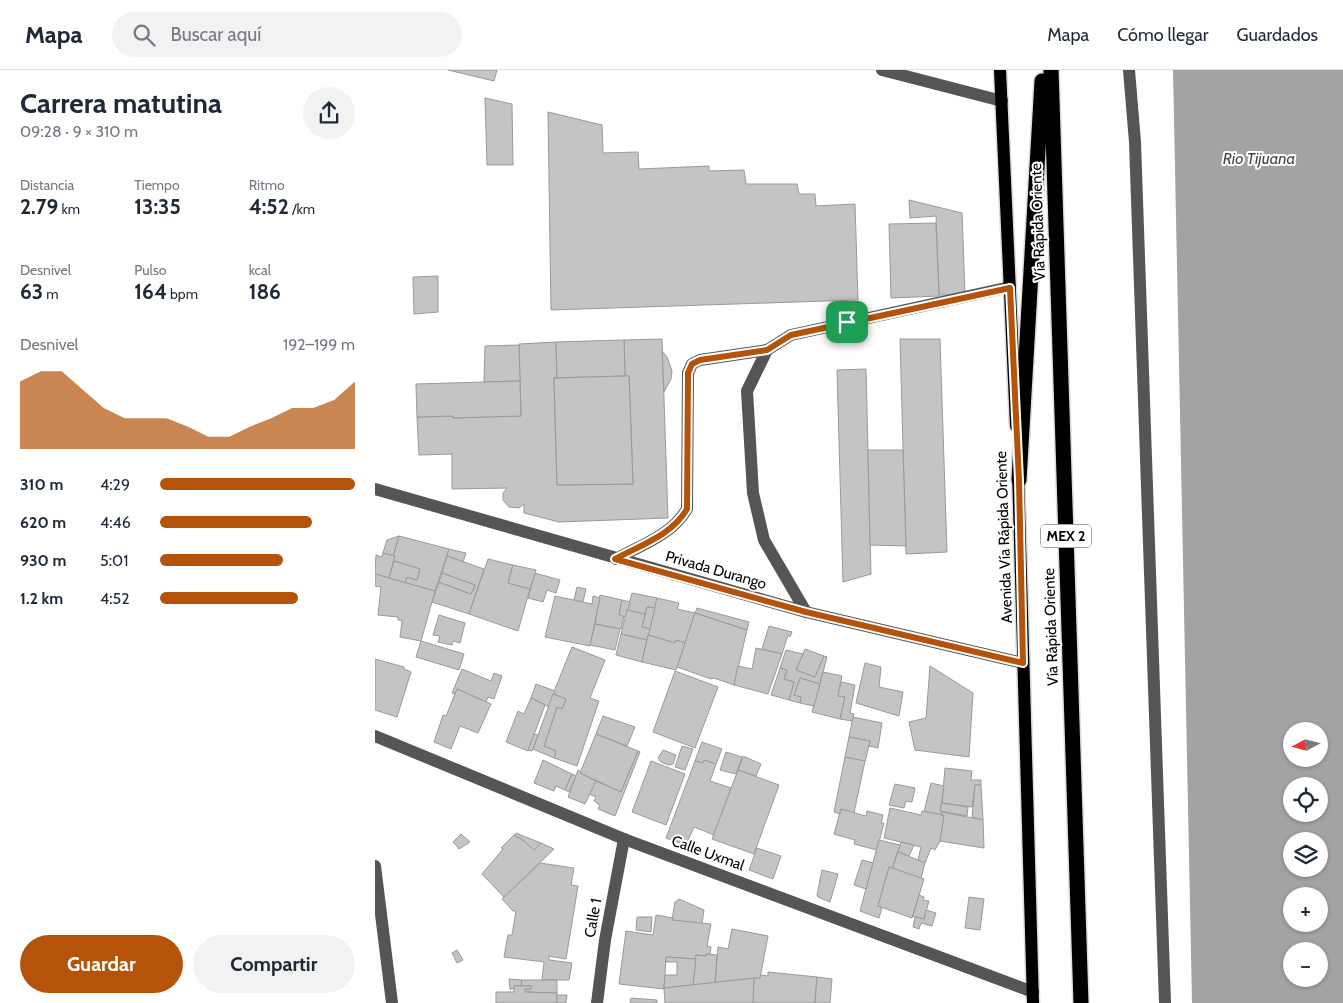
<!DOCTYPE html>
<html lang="es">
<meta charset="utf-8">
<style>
:root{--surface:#fff;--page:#f2f2f3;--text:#1f2937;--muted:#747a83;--line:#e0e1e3;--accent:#b45309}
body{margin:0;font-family:Cabin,sans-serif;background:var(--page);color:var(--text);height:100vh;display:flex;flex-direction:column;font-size:19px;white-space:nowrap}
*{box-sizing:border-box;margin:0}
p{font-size:16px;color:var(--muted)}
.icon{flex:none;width:28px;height:28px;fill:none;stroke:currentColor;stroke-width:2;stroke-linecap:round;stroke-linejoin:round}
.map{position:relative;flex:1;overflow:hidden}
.side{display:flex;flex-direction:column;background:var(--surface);width:375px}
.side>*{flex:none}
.needle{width:32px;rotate:263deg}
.buttons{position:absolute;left:908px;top:652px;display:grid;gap:10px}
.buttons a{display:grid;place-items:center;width:45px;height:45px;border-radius:50%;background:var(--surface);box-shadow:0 1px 4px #0004;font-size:25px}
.pin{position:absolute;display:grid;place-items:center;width:42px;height:42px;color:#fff;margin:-21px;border-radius:10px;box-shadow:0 2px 8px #0006}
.round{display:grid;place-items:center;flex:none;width:52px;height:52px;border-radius:26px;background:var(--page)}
.summary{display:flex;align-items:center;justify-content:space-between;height:85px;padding:0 20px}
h1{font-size:28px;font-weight:700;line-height:38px}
.figures{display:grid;grid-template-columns:repeat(3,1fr);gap:8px;height:85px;padding:5px 20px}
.figures div{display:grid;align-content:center}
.figures b{font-size:21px;font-weight:700}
.figures small{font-size:14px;font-weight:400}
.figures p{font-size:14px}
.chart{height:140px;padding:10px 20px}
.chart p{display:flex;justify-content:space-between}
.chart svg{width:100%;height:90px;margin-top:5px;fill:var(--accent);opacity:.7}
.action{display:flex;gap:10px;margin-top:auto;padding:10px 20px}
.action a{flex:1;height:58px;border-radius:30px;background:var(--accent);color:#fff;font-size:20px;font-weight:700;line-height:58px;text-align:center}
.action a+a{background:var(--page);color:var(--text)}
ul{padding:0 20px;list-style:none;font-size:16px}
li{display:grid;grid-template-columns:80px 60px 1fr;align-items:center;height:38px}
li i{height:12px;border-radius:6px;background:var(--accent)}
header{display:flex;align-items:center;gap:30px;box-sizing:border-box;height:70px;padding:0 25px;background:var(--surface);border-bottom:1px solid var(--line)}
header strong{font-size:24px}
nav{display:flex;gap:28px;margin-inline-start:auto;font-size:18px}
.search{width:350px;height:45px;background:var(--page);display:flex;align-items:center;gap:12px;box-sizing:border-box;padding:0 18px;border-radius:28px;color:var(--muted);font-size:19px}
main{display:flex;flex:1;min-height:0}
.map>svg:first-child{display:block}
</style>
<header>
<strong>Mapa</strong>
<div class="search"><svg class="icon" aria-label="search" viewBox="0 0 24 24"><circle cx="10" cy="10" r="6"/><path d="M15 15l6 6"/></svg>Buscar aquí</div>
<nav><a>Mapa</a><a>Cómo llegar</a><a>Guardados</a></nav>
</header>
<main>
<section class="side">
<div class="summary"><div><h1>Carrera matutina</h1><p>09:28 · 9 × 310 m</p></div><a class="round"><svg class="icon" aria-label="share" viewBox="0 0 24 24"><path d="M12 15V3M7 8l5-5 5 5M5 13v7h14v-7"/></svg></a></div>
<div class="figures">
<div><p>Distancia</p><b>2.79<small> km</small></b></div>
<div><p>Tiempo</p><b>13:35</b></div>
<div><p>Ritmo</p><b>4:52<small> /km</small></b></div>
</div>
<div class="figures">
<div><p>Desnivel</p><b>63<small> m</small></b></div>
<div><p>Pulso</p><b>164<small> bpm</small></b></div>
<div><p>kcal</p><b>186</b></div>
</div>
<div class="chart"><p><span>Desnivel</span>192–199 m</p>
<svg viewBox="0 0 160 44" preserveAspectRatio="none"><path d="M0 44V11L10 6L20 6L30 15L40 24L50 29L60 29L70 29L80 33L90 38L100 38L110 33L120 29L130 24L140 24L150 20L160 11V44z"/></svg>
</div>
<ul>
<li><b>310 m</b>4:29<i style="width:100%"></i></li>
<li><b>620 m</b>4:46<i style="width:78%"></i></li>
<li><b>930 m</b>5:01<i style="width:63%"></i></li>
<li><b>1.2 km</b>4:52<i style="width:71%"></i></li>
</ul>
<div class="action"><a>Guardar</a><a>Compartir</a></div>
</section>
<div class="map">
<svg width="968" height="933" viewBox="0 0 968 933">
<rect width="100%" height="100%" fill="#fff"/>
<path fill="#a3a3a3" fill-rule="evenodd" d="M798 0H968V933H817ZM916 661H944V689H916ZM916 716H944V744H916ZM916 771H944V799H916ZM916 826H944V854H916ZM916 881H944V909H916Z"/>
<g fill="#c4c4c4" stroke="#999">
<polygon points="73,0 122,0 119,11"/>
<polygon points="110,28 137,34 138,95 112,95"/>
<polygon points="173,42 227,55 228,83 263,82 264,99 334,96 334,101 369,100 371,114 422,114 424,124 440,124 441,136 480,134 483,230 176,240"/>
<polygon points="534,130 587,143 590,225 564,225 561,146 535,148"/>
<polygon points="561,153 564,226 516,228 514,154"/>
<polygon points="63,206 63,242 39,244 38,207"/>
<polygon points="287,269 293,448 184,452 149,443 149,434 144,438 134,437 128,430 128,423 132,418 77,419 77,384 44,385 42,347 78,346 78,348 146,346 144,274 181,272 182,308 179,308 182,415 258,414 254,306 250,306 249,270"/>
<polygon points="525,269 565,269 572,482 531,484"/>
<polygon points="249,270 250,306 182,308 181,272"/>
<polygon points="144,275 145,311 109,312 110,276"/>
<polygon points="287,281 292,287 297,301 296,309 289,322"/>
<polygon points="491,299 496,504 468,512 462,300"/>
<polygon points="250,306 254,306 258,414 182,415 179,308"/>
<polygon points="145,311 146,346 78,348 78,346 42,347 41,314"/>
<polygon points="493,380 528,380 531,476 495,475"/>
<polygon points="24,466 74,479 60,521 30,513 32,507 42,510 45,499 18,491 20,486 18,486"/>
<polygon points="24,466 18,486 8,483 12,470"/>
<polygon points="74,479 91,483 88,492 72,486"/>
<polygon points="8,483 20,486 14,508 0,504 1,485 7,487"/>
<polygon points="72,486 109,499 94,544 57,532 64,512 96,524 100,515 67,503"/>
<polygon points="113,489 138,495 133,513 155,519 143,561 94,544"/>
<polygon points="19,491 45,499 42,510 32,507 30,513 14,508"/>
<polygon points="138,495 161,500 155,519 133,513"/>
<polygon points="67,503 100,515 96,524 64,512"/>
<polygon points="160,503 185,510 181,523 172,520 168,532 153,528"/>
<polygon points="0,504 60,521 46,571 25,567 27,551 23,550 23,547 3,545 6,517 0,516"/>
<polygon points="202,517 211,519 208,532 199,530"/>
<polygon points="257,523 282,528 280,538 272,537 270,544 252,540"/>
<polygon points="225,525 247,530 244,545 249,546 246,559 220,554"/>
<polygon points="180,526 217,534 218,526 225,528 215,576 170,567"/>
<polygon points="282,528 304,533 302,539 320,543 310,573 301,570 300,573 273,565"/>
<polygon points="247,530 255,532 251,547 244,545"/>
<polygon points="272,537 280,538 275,559 267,557"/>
<polygon points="322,538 374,552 372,560 320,543"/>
<polygon points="252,540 270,544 267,557 275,559 272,570 246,564"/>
<polygon points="320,543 372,560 359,615 339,608 336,609 302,597"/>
<polygon points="64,545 90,553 85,573 78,571 77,575 63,572 65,566 58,565"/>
<polygon points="220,554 245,559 240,580 215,575"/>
<polygon points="394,556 417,562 415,567 413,565 407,584 387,579"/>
<polygon points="246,564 272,570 267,592 241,585"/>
<polygon points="273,565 300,573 301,570 310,573 301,600 267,592"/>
<polygon points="46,571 89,584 84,600 41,587"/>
<polygon points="197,577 230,590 215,628 224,631 202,696 179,688 181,681 169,676 182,637 187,639 191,629 178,624"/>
<polygon points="381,578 407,584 393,624 359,615 363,596 377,599"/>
<polygon points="430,579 449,586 440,607 421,600"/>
<polygon points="411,580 428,584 421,600 440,607 449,586 452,587 445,614 425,608 419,625 426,627 425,633 414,630 419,612 409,609 412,600 405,598"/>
<polygon points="0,589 29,597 29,599 36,602 22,647 0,640"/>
<polygon points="490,593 506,597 504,617 528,622 524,646 481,633"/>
<polygon points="555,596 598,623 594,687 540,680 534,652 551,648"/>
<polygon points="405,598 412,600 409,609 419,612 414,630 396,625"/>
<polygon points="87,599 116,611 119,603 127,606 119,629 113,627 111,632 82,619 80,625 77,623"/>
<polygon points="300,601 343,617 320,678 278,662"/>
<polygon points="448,602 467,606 463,626 470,627 465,649 437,642"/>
<polygon points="425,608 445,614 439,636 425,633 426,627 419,625"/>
<polygon points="466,612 480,615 475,643 479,644 477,651 465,649 470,627 463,626"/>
<polygon points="161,614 180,621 174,637 156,628"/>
<polygon points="82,619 116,634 103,663 85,656 76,679 59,672 68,645 71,646"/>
<polygon points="178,624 191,629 187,639 182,637 169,676 181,681 179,688 158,679"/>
<polygon points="156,628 170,635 153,681 131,672 143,641 149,644"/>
<polygon points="228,646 260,657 252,676 221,664"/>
<polygon points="478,647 507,653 503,678 494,676 495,671 474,667"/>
<polygon points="159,664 163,665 157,681 153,680"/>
<polygon points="221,664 263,681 246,722 205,703"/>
<polygon points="474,667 495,671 490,692 470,687"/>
<polygon points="327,672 347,679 341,694 329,690 328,693 320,691"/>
<polygon points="307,676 318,679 310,700 300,697"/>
<polygon points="288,680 301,685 298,694 294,695 286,692 283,688"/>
<polygon points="263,681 265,682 240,746 223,739 225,735 219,731 221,727 214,724 221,711 246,722"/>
<polygon points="351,682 367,687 361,704 345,700"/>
<polygon points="368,686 386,694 381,706 363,700"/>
<polygon points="470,687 490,691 479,743 466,739 465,744 459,742"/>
<polygon points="168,690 197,704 190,720 181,716 179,721 159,713"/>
<polygon points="329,690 341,694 335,711 356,718 339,765 319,757 311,775 291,768 320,691 328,693"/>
<polygon points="276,691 310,704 291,755 257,742"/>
<polygon points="570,698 597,701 596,710 606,710 606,715 600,715 597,737 567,733"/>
<polygon points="203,700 206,702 205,703 221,711 210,734 193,727"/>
<polygon points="363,700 404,715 379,784 337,769"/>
<polygon points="197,704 201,706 194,722 190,720"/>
<polygon points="556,713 569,716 565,741 567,742 566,745 549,742"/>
<polygon points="520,714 540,718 537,732 531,731 529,738 514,735"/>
<polygon points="600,715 606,715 608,750 597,747"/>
<polygon points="567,733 593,737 592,746 565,741"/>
<polygon points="515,738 546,745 547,741 569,745 566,769 560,780 556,778 550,793 543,790 546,777 509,768"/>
<polygon points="466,739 491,746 492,741 508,745 506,753 509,753 502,780 479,774 480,770 459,764"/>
<polygon points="567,742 608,750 609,778 565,771 569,745 566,745"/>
<polygon points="141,763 166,773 159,780 144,767 143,768 139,765"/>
<polygon points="86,764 95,772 84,779 78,772"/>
<polygon points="139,765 143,768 144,767 159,780 166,773 179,779 129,827 107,804 128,779 126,778"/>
<polygon points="504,770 525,775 517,799 514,797 503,836 507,837 504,848 485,841"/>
<polygon points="526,772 539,775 534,786 523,782"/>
<polygon points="382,778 406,786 398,809 374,800"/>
<polygon points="523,782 550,793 546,808 517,799"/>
<polygon points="487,790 498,793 491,819 479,815"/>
<polygon points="165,793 199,798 196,815 203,816 191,889 174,886 174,890 197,893 194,910 167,910 169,892 129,887 133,865 137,865 141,841 138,841 127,829"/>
<polygon points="514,797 549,809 537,848 503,836"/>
<polygon points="447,800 463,804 455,832 443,827 442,825"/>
<polygon points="544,825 549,827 548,830 554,831 549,849 538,846"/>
<polygon points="594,827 609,829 605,860 590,858"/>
<polygon points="304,829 329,840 327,854 297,850 300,832"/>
<polygon points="551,840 561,843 557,856 546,853 544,859 538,857 540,847 549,849"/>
<polygon points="281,845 298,848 297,850 336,854 332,876 336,877 335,885 331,884 331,886 321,885 321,889 291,887 289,919 244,914 251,861 278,865"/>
<polygon points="262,847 277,847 276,862 261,860"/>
<polygon points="357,859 393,866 385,908 340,913 343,877 353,879"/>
<polygon points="82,880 88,890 82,893 77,883"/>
<polygon points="331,884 342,885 340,913 318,915 321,885 331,886"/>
<polygon points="291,887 321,889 318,915 289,918 290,905 302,905 302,892 291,892"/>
<polygon points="393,902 442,907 440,933 378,933 379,908 385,908 386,905 393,906"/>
<polygon points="442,907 457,909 455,933 440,933"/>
<polygon points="379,908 378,933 290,933 289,918"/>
<polygon points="134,909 147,910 146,916 139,916 139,919 135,919"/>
<polygon points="147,910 182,910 182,923 150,922 150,919 156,919 156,916 146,916"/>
<polygon points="139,916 156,916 156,919 150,919 150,922 182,923 182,933 121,933 121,922 139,922"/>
<polygon points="182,925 192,925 191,933 182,933"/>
<polygon points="256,928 282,930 282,933 255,933"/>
</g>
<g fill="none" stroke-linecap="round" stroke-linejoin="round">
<defs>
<g id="major">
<polyline points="625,0 641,356"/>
<polyline points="643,401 658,933"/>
</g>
<g id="highway">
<polyline points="676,0 706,933"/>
<polyline points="644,410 667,11"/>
</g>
</defs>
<use href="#major" stroke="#dbdbdb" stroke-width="15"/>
<use href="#highway" stroke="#dbdbdb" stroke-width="18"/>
<g stroke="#555" stroke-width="12">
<polyline points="507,0 627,31"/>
<polyline points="754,0 760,72 790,933"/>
<polyline points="0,419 431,542 648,593"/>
<path d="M241 489C266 475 297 465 312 439L313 303 317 294 325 290 392 280"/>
<polyline points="431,542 389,470 378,423 372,321 392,280 416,265 635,217"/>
<polyline points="0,666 249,769 658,922"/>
<polyline points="0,796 17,933"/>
<polyline points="222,933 230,870 249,769"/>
</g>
<use href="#major" stroke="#000" stroke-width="12"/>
<use href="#highway" stroke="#000" stroke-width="15"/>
</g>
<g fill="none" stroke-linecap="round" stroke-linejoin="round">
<defs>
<path id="route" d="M635 218 644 410 648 593 431 542 240 489C266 475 297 465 312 439L313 303 317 294 325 290 392 280 416 265Z"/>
</defs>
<use href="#route" stroke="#fff" stroke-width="10"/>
<use href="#route" stroke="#b45309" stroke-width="6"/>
</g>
<g text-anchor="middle" stroke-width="4" stroke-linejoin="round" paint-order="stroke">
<rect fill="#fff" stroke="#4c4c4c" stroke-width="1" x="666" y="454.5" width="50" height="23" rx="4"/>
<g font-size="14" font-weight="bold" fill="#000">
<text x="691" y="471">MEX 2</text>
</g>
<g font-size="15" fill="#000" stroke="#fff">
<text transform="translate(663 152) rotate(-92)" y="5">Vía Rápida Oriente</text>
<text transform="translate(629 467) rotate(-92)" y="5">Avenida Vía Rápida Oriente</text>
<text transform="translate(341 500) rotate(16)" y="5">Privada Durango</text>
<text transform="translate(676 557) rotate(-92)" y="5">Vía Rápida Oriente</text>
<text transform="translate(333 783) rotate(20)" y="5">Calle Uxmal</text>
<text transform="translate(218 848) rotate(-80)" y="5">Calle 1</text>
</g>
<g font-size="16" font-style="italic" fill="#444" stroke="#fff">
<text x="884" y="94">Rio Tijuana</text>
</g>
</g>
</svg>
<div class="buttons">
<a><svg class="needle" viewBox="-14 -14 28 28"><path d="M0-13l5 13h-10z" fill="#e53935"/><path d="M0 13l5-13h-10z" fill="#747a83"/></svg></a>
<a><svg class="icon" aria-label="locate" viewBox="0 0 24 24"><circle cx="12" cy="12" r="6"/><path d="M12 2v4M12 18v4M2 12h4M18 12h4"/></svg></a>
<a><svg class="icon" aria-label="layers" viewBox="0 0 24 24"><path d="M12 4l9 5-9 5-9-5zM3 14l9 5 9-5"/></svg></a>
<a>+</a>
<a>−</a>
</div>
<div class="pin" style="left:472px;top:252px;background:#1e9e55"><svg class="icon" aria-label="arrive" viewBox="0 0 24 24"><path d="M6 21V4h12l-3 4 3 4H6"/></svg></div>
</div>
</main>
